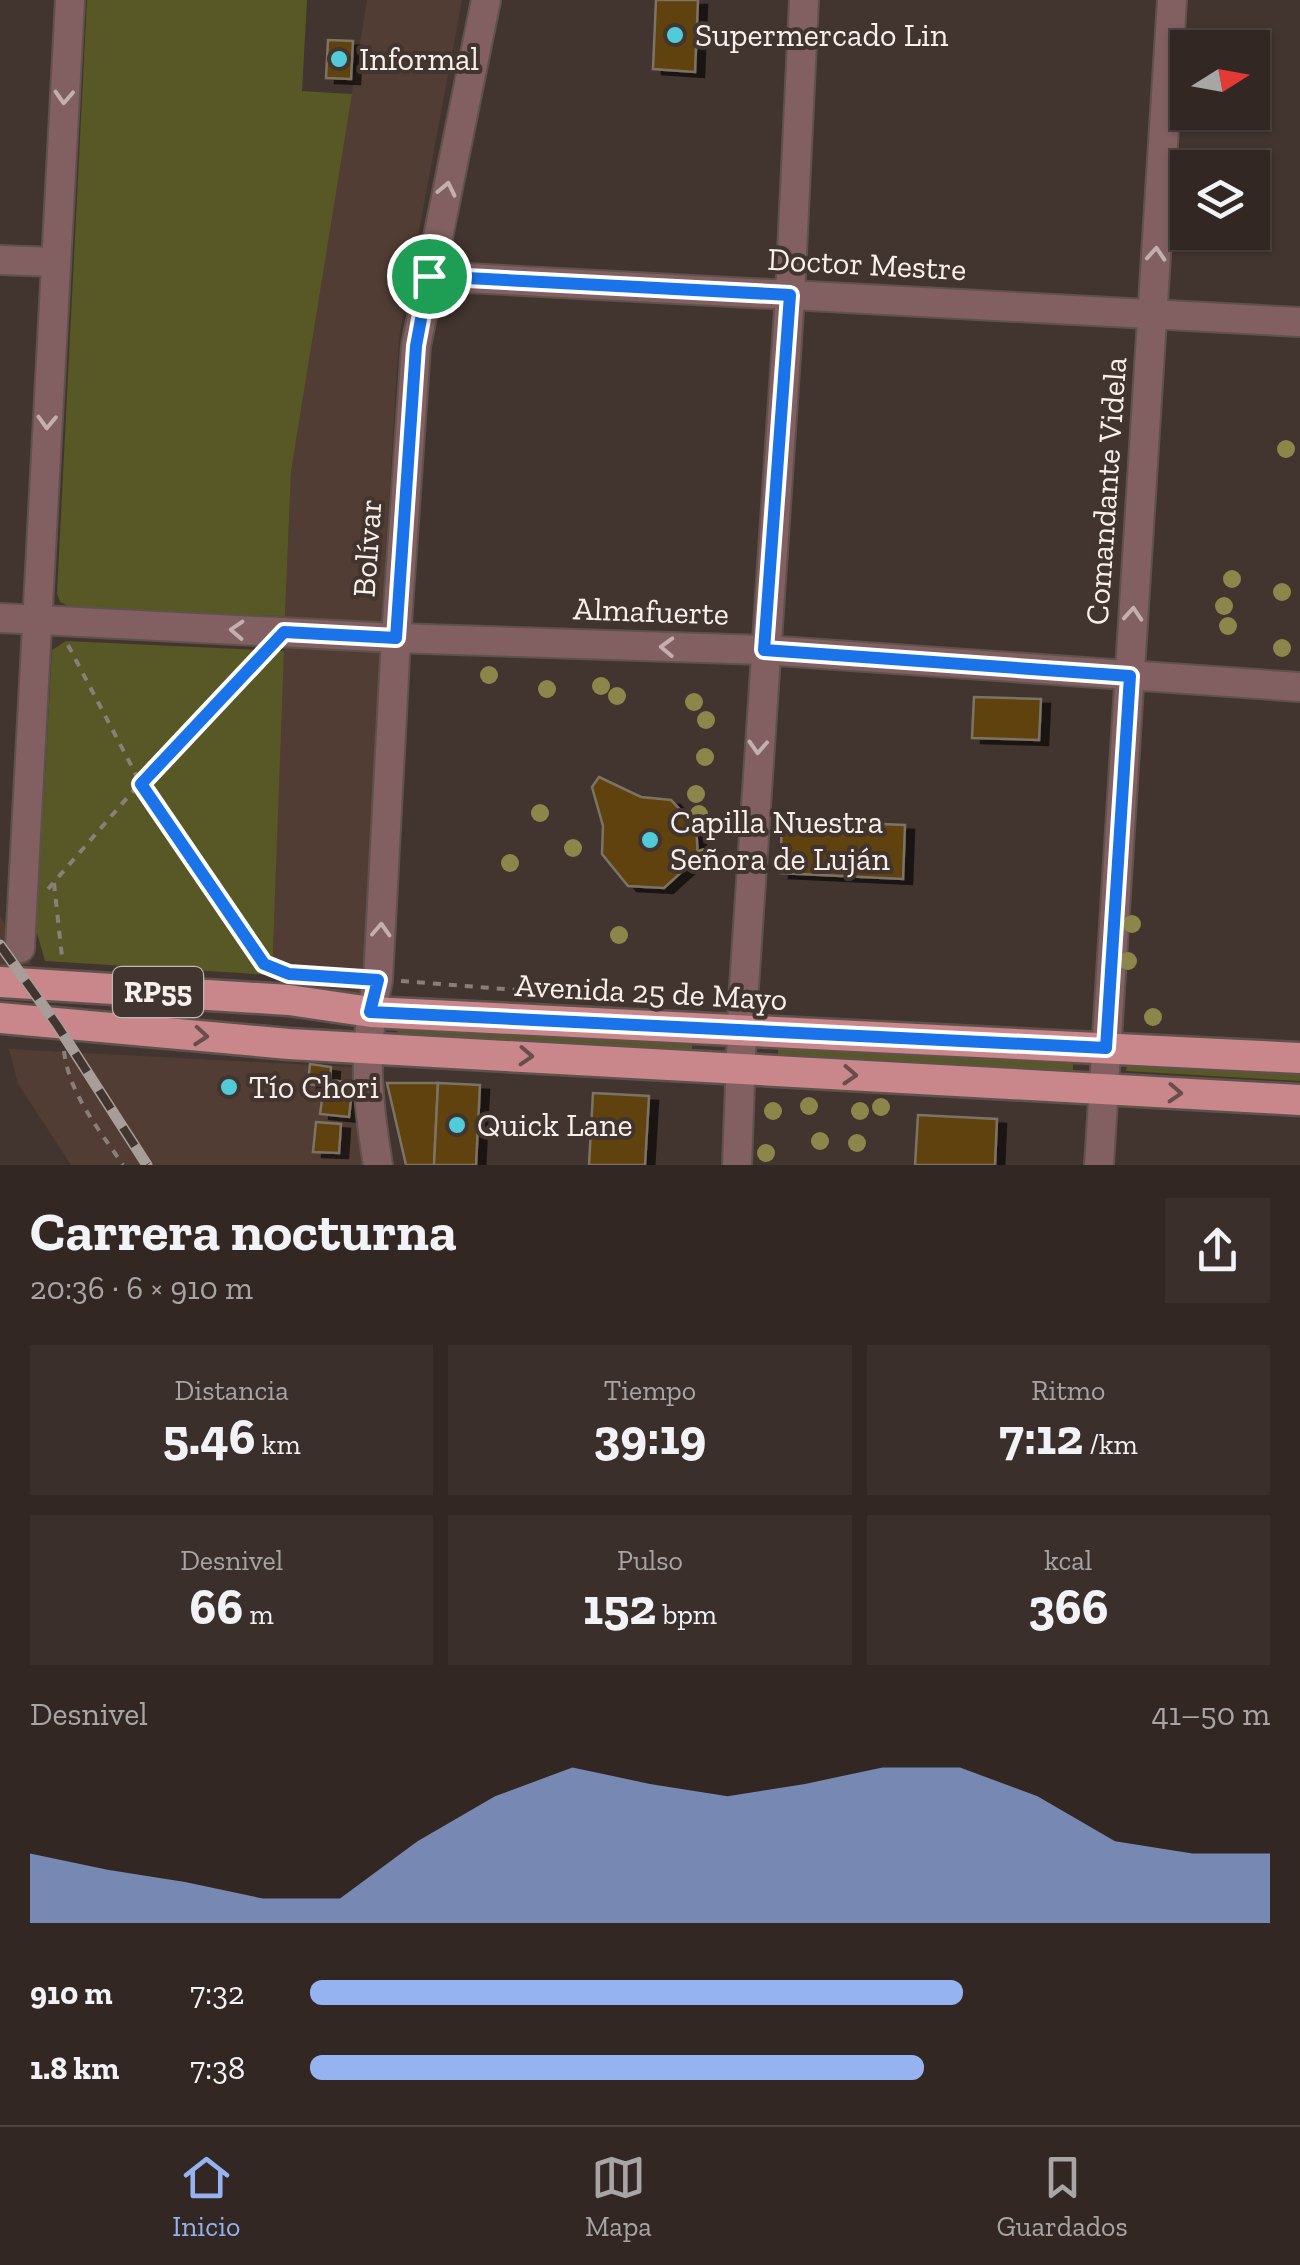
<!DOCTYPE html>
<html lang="es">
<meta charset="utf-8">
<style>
:root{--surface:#322722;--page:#3a2f2a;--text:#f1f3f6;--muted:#a8a5a5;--line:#4d4440;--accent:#95b2f1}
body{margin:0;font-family:"Zilla Slab",serif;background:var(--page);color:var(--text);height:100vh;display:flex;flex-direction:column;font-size:38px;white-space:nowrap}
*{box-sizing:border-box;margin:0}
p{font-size:32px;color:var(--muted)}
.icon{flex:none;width:55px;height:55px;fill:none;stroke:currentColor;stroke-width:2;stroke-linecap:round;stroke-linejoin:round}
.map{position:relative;height:1165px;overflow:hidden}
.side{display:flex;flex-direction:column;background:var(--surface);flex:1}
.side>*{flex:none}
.needle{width:65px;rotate:79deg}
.buttons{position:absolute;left:1170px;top:30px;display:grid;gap:20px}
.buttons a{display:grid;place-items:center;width:100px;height:100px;border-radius:0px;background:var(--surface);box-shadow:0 2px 8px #0004,0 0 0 2px var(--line);font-size:50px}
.pin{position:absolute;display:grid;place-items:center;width:85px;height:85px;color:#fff;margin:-42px;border:5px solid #fff;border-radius:50%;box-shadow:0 2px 10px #0007}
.round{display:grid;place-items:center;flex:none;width:105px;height:105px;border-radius:0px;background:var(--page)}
.headline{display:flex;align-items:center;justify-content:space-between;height:170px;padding:0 30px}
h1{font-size:55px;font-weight:800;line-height:75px}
.stats{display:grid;grid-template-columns:repeat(3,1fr);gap:15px;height:170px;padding:10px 30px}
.stats div{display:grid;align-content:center;border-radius:0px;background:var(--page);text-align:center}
.stats b{font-size:50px;font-weight:800}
.stats small{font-size:28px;font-weight:400}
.stats p{font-size:28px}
.chart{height:280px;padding:20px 30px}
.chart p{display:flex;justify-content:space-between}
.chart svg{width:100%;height:180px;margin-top:10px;fill:var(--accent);opacity:.7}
ul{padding:0 30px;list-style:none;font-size:32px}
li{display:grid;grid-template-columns:160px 120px 1fr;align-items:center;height:75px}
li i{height:25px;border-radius:12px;background:var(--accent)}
.menu{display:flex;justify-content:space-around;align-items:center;height:140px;border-top:2px solid var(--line);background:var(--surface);font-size:28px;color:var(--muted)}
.menu a{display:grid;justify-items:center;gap:5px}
.menu .on{color:var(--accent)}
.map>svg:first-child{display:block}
</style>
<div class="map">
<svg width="1300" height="1165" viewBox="0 0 1300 1165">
<defs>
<filter id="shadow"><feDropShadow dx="9" dy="5" stdDeviation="0" flood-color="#0009"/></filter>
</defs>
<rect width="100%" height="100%" fill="#42342e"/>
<g fill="#513d34">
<polygon points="367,0 462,0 399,338 379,664 368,987 357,1002 289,987 272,975 271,954 291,472"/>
<polygon points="0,915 2,920 32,965 0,965"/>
<polygon points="9,1049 352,1067 367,1165 71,1165 18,1084"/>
</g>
<g fill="#575825">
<polygon points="87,0 307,0 302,91 352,94 291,472 285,616 82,613 60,602 57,593"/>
<polygon points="66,641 284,651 272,975 45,961 32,916 39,882 52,650"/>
<polygon points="398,1028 692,1045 692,1053 397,1035"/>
<polygon points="778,1047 1073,1064 1073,1071 778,1054"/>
<polygon points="1127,1064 1300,1075 1300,1081 1126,1071"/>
</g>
<g fill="#5f4209" stroke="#7c7366" stroke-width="2.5" filter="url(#shadow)">
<polygon points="656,0 698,0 695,72 653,69"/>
<polygon points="328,40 353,41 351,79 326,78"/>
<polygon points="974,697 1041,699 1039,740 972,738"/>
<polygon points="599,777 641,797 671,800 696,827 698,857 664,888 628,886 602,854 603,826 592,787"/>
<polygon points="782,820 905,825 903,879 780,873"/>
<polygon points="310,1064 331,1067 330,1080 353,1083 349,1117 320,1114 324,1086 308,1084"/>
<polygon points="387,1083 438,1083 434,1165 406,1165"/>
<polygon points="438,1083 480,1085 476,1165 434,1165"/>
<polygon points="593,1093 649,1096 645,1165 589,1165"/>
<polygon points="918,1115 997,1119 995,1165 915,1165"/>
<polygon points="316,1122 341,1124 339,1153 313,1152"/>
</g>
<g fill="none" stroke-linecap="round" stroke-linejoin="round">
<defs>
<g id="minor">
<polyline points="0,260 54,262"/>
<polyline points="429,276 1300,322"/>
<polyline points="0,618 396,638 764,650 1300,687"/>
<polyline points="20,948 70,0"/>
<path d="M378 1165C367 1098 362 1047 378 980L396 638 416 346 486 0"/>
<polyline points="737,1165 743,1002 790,295 804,0"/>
<polyline points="1099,1165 1172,0"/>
</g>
<g id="major">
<polyline points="0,982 289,1000 371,1012 1300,1058"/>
<polyline points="0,1018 289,1044 1300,1100"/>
</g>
</defs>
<use href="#minor" stroke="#5f524c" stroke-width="32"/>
<use href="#major" stroke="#5f524c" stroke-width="35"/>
<g stroke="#8a7e79" stroke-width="4" stroke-dasharray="8 8" stroke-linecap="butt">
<polyline points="68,645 141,784 260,657"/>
<polyline points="54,883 62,957"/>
<polyline points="48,889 140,783 263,964 283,972"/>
<polyline points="332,977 352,978"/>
<polyline points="401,981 517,990"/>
<path d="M64 1051C69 1094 99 1129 123 1165"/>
</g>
<use href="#minor" stroke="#826062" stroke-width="28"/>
<use href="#major" stroke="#c9868b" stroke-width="30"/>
<defs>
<polyline id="rail" points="0,945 57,1025 147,1165"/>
</defs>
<use href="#rail" stroke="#a89d98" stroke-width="11"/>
<use href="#rail" stroke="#42342e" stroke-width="8" stroke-dasharray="22" stroke-linecap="butt"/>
</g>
<g fill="#8c864b">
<circle cx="1286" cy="449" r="9"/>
<circle cx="1232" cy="579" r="9"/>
<circle cx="1282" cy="592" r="9"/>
<circle cx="1224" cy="606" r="9"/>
<circle cx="1228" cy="626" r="9"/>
<circle cx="1282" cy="648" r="9"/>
<circle cx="489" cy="675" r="9"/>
<circle cx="601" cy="686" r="9"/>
<circle cx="547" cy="689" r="9"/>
<circle cx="617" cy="696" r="9"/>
<circle cx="694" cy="702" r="9"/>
<circle cx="706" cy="720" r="9"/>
<circle cx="705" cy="757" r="9"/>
<circle cx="696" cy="794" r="9"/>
<circle cx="540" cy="813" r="9"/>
<circle cx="699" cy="814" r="9"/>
<circle cx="573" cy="848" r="9"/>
<circle cx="704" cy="857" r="9"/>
<circle cx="510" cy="863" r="9"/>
<circle cx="1132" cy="924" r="9"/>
<circle cx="619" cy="935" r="9"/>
<circle cx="1128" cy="961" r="9"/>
<circle cx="1153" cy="1017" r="9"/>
<circle cx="809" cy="1106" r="9"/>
<circle cx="881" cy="1107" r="9"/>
<circle cx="773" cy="1111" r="9"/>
<circle cx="860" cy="1111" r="9"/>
<circle cx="820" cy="1141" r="9"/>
<circle cx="857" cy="1143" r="9"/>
<circle cx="766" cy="1153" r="9"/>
</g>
<defs><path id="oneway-chevron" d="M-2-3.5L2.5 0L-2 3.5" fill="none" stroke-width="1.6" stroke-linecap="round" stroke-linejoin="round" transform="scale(2.5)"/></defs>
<g stroke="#c3afae">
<use href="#oneway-chevron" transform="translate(64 97) rotate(93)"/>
<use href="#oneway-chevron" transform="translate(447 189) rotate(-78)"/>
<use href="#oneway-chevron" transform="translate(1156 254) rotate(-86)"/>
<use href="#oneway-chevron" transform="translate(47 422) rotate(92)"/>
<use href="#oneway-chevron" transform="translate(1133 614) rotate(-86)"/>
<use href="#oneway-chevron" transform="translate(237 630) rotate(-177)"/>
<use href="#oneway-chevron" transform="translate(667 647) rotate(-178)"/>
<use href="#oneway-chevron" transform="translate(758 747) rotate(93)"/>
<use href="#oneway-chevron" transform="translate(381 930) rotate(-87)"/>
</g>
<g stroke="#6a4d4a">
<use href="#oneway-chevron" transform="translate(201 1036) rotate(5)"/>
<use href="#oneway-chevron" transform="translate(526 1056) rotate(3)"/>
<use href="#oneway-chevron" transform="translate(850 1075) rotate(3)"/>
<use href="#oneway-chevron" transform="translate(1175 1093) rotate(3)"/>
</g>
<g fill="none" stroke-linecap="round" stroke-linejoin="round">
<defs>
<polygon id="route" points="429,276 790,295 764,650 1130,676 1106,1048 370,1012 378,980 289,974 264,964 141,784 284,632 396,638 416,346"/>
</defs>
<use href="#route" stroke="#fff" stroke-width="20"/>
<use href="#route" stroke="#1a73e8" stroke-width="12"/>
</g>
<g fill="#52cbd9" stroke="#42342e" stroke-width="4">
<circle cx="675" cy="35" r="10"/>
<circle cx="339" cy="59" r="10"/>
<circle cx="650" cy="840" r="10"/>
<circle cx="229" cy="1087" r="10"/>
<circle cx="457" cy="1125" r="10"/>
</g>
<g text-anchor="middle" stroke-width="8" stroke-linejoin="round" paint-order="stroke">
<rect fill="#42342e" stroke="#c2b8b3" stroke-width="2.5" x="113" y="967" width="90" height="50" rx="8"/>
<g font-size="30" font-weight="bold" fill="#f9f0ec">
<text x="158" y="1002">RP55</text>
</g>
<g font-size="32" fill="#f9f0ec" stroke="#42342e" text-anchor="start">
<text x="695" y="46">Supermercado Lin</text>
<text x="359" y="70">Informal</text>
<text x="670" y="833">Capilla Nuestra<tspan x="670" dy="37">Señora de Luján</tspan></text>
<text x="249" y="1098">Tío Chori</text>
<text x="477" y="1136">Quick Lane</text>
</g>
<g font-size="32" fill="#f9f0ec" stroke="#42342e">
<text transform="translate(867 264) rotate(3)" y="11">Doctor Mestre</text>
<text transform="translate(1106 491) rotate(-86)" y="11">Comandante Videla</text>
<text transform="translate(367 548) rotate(-86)" y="11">Bolívar</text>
<text transform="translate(651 611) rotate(2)" y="11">Almafuerte</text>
<text transform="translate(651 992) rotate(3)" y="11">Avenida 25 de Mayo</text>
</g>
</g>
</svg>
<div class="buttons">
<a><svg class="needle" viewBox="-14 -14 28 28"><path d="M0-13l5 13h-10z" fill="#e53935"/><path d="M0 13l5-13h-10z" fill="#a8a5a5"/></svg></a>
<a><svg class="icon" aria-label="layers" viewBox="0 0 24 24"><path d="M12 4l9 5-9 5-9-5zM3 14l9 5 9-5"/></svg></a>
</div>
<div class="pin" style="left:429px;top:276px;background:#1e9e55"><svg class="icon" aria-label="arrive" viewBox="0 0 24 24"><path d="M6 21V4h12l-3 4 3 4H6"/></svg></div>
</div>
<section class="side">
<div class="headline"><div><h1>Carrera nocturna</h1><p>20:36 · 6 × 910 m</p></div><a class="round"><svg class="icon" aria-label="share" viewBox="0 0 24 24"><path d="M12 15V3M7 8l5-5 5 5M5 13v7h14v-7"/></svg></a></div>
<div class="stats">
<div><p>Distancia</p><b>5.46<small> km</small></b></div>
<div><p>Tiempo</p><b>39:19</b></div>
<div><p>Ritmo</p><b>7:12<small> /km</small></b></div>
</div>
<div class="stats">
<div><p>Desnivel</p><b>66<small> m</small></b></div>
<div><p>Pulso</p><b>152<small> bpm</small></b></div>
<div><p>kcal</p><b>366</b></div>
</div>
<div class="chart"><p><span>Desnivel</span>41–50 m</p>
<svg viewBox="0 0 160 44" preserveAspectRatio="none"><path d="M0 44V27L10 31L20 34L30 38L40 38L50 24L60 13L70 6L80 10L90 13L100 10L110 6L120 6L130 13L140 24L150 27L160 27V44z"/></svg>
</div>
<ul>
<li><b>910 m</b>7:32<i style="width:68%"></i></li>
<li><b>1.8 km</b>7:38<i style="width:64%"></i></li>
</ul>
</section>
<nav class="menu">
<a class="on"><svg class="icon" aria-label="home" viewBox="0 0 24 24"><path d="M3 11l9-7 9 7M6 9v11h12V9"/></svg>Inicio</a>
<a><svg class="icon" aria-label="map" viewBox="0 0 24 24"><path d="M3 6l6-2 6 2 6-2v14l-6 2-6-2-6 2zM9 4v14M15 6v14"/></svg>Mapa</a>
<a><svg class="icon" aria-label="saved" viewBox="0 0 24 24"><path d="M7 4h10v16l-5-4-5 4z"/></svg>Guardados</a>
</nav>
